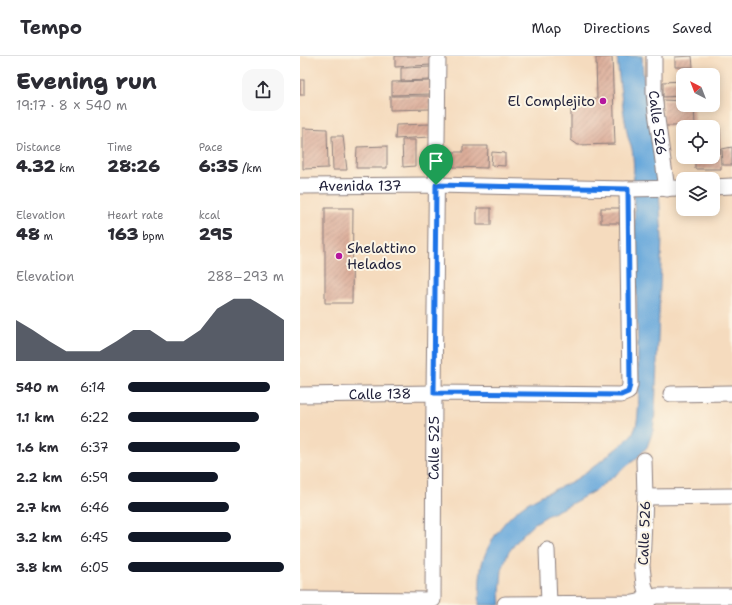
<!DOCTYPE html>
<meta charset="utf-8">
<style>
:root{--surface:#fff;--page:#f7f7f7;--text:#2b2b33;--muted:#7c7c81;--line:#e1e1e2;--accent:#111827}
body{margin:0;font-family:"Shantell Sans",sans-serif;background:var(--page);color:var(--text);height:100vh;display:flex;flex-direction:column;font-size:15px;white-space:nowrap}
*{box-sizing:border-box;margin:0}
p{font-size:13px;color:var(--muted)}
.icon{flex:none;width:22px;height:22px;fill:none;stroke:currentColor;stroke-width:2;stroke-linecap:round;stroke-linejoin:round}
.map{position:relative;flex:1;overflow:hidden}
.drawer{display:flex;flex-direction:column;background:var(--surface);width:300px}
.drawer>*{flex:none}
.needle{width:26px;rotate:318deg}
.tools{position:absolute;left:376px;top:12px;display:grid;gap:8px}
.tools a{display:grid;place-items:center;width:44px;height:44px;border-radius:8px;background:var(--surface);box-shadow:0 2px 10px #0003;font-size:20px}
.pin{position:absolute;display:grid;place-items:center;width:34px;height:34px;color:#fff;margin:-41px -17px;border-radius:50% 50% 50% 0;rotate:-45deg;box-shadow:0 0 4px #0007}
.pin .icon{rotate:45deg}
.round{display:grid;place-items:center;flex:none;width:42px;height:42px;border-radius:12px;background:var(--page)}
.head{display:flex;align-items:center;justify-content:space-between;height:68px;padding:0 16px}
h1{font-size:22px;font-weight:800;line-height:30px}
.stats{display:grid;grid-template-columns:repeat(3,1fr);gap:6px;height:68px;padding:4px 16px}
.stats div{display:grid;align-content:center}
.stats b{font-size:17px;font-weight:800}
.stats small{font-size:11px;font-weight:400}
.stats p{font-size:11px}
.chart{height:112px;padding:8px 16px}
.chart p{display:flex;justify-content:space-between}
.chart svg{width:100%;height:72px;margin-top:4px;fill:var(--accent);opacity:.7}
ul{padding:0 16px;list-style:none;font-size:13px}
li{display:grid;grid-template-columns:64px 48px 1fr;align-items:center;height:30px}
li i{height:10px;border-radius:5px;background:var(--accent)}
header{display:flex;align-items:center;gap:24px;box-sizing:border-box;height:56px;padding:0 20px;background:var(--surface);border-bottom:1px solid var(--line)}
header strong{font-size:19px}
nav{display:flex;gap:22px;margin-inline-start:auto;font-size:14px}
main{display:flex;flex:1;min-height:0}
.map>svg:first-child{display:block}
</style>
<header>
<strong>Tempo</strong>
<nav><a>Map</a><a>Directions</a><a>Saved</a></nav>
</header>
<main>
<section class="drawer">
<div class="head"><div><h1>Evening run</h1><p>19:17 · 8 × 540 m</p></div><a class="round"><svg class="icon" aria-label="share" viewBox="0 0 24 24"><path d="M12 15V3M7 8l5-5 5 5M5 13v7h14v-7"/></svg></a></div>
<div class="stats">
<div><p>Distance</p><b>4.32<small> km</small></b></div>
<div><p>Time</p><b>28:26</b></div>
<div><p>Pace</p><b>6:35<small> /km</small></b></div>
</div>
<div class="stats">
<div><p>Elevation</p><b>48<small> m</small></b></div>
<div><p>Heart rate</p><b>163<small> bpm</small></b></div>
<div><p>kcal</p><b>295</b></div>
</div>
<div class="chart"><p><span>Elevation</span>288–293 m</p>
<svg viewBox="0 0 160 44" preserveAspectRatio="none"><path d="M0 44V19L10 25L20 32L30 38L40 38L50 38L60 32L70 25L80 25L90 32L100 32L110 25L120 12L130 6L140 6L150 12L160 19V44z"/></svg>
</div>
<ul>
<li><b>540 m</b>6:14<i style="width:91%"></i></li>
<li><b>1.1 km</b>6:22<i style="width:84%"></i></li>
<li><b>1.6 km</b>6:37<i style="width:72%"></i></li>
<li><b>2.2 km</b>6:59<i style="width:58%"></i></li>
<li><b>2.7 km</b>6:46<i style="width:65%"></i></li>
<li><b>3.2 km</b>6:45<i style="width:66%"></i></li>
<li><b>3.8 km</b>6:05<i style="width:100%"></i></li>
</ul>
</section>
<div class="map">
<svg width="432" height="549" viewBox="0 0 432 549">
<defs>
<pattern id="building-hatch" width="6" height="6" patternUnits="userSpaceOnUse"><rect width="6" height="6" fill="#dcad9a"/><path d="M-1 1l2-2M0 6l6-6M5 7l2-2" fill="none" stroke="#b28c7f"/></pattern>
</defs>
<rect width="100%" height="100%" fill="#fcf5e5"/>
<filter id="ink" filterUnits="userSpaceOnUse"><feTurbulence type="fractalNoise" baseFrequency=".025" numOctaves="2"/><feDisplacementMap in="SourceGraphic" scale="8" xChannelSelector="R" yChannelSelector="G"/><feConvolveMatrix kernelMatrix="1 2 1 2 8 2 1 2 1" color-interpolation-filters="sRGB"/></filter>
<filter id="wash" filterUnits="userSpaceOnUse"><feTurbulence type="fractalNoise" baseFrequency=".012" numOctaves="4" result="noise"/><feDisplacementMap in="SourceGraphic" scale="16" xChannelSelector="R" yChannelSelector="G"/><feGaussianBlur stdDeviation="0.9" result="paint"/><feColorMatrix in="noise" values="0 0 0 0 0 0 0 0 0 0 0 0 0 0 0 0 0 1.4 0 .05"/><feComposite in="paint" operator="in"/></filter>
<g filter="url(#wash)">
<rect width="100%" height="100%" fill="#f5dbbe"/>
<path fill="#68a8db" stroke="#45658b" d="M317 0H342L343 18 347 47 358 119 362 182 355 356 353 375 347 391 337 402 296 434 269 449 250 458 235 467 221 480 208 497 202 514 200 537 201 549H179C180 536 179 521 182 508 188 484 209 457 231 445 244 437 260 432 273 425 285 418 296 409 306 401 315 393 328 385 334 375 341 363 338 325 338 310 337 255 336 201 334 146 333 129 335 110 332 93 331 89 329 85 328 81 323 55 319 27 317 0Z"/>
<g id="blocks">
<g fill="url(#building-hatch)">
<polygon points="95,0 131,0 131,9 95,11"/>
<polygon points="392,0 393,11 375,11 375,1"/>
<polygon points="312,1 315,88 278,89 271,84 271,49 292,47 292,43 297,42 296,2"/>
<polygon points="131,11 130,24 101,25 101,12"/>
<rect x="0" y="24" width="4" height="15"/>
<polygon points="130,25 130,38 92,39 92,26"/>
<polygon points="383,25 383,40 363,41 363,26"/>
<polygon points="90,40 130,40 130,53 90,54"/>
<polygon points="363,44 383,45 383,49 394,49 395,70 363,70"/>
<polygon points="130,68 130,81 95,83 96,69"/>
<polygon points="3,72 27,73 28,112 3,113"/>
<polygon points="413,72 420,72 421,113 395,113 395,101 413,101"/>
<polygon points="32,80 43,80 47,114 33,114"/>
<polygon points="102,84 115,84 115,110 103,111"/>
<polygon points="87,90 87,112 56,112 57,91"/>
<polygon points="163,90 188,90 187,112 153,111 148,104 148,96 163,96"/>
<polygon points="432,91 432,109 423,109 422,93"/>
<polygon points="192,96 205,97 205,110 191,109"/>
<polygon points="25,152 53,152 52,247 25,247"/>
<rect x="177" y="152" width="14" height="17"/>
<rect x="301" y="152" width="21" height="15"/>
</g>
</g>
</g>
<g filter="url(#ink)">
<use href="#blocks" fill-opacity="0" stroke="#8c7e7c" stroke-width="1"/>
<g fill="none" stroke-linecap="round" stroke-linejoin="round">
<defs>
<g id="minor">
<path id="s1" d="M354 0V37L356 56 367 133"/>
<path id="s2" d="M0 130 136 129 327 133 383 132"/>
<polyline points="413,131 432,130"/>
<polyline points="371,338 432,337"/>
<path id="s3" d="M0 339 134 337 321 339 328 336 330 329 327 133"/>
<polyline points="344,404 345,441 342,510 344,528 348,543 347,549"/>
<polyline points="345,441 432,440"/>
<polyline points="247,494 249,548"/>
<path id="s4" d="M0 543 133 544 134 337 138 0"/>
<polyline points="205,548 333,547 338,546 356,540 432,540"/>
</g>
</defs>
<use href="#minor" stroke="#8c7e7c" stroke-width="17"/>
<use href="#minor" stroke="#fff" stroke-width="15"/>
</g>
</g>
<g fill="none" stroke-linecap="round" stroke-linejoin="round" filter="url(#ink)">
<defs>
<polygon id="route" points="136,129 328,133 330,329 328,336 321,339 134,337"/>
</defs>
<use href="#route" stroke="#fff" stroke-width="8"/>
<use href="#route" stroke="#1a73e8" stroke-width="5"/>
</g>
<g fill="#b5179e" stroke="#fcf5e5" stroke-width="1.5">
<circle cx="303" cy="45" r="4"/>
<circle cx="39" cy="200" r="4"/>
</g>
<g text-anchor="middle" stroke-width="4" stroke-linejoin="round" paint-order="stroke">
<g font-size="14" fill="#22223b" stroke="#fcf5e5" text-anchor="end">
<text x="295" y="50">El Complejito</text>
<text x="47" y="197" text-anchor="start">Shelattino<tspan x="47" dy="16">Helados</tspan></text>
</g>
<g font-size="14" fill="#22223b" stroke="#fcf5e5">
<text dy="5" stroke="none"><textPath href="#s1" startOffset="67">Calle 526</textPath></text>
<text dy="5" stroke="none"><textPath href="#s2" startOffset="60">Avenida 137</textPath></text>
<text dy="5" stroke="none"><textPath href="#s3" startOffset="80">Calle 138</textPath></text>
<text dy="5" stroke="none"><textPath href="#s4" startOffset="285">Calle 525</textPath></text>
<text transform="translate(344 477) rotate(-88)" y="5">Calle 526</text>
</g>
</g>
</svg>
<div class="tools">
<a><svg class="needle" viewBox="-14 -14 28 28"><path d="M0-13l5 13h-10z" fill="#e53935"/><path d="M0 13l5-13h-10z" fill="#7c7c81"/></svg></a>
<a><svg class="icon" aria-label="locate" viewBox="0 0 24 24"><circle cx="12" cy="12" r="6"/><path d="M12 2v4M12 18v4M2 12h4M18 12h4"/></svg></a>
<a><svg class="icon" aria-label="layers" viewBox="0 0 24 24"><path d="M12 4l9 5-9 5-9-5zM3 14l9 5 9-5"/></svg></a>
</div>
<div class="pin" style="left:136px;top:129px;background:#1e9e55"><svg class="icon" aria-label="arrive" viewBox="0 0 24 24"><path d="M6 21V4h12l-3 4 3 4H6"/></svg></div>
</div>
</main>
